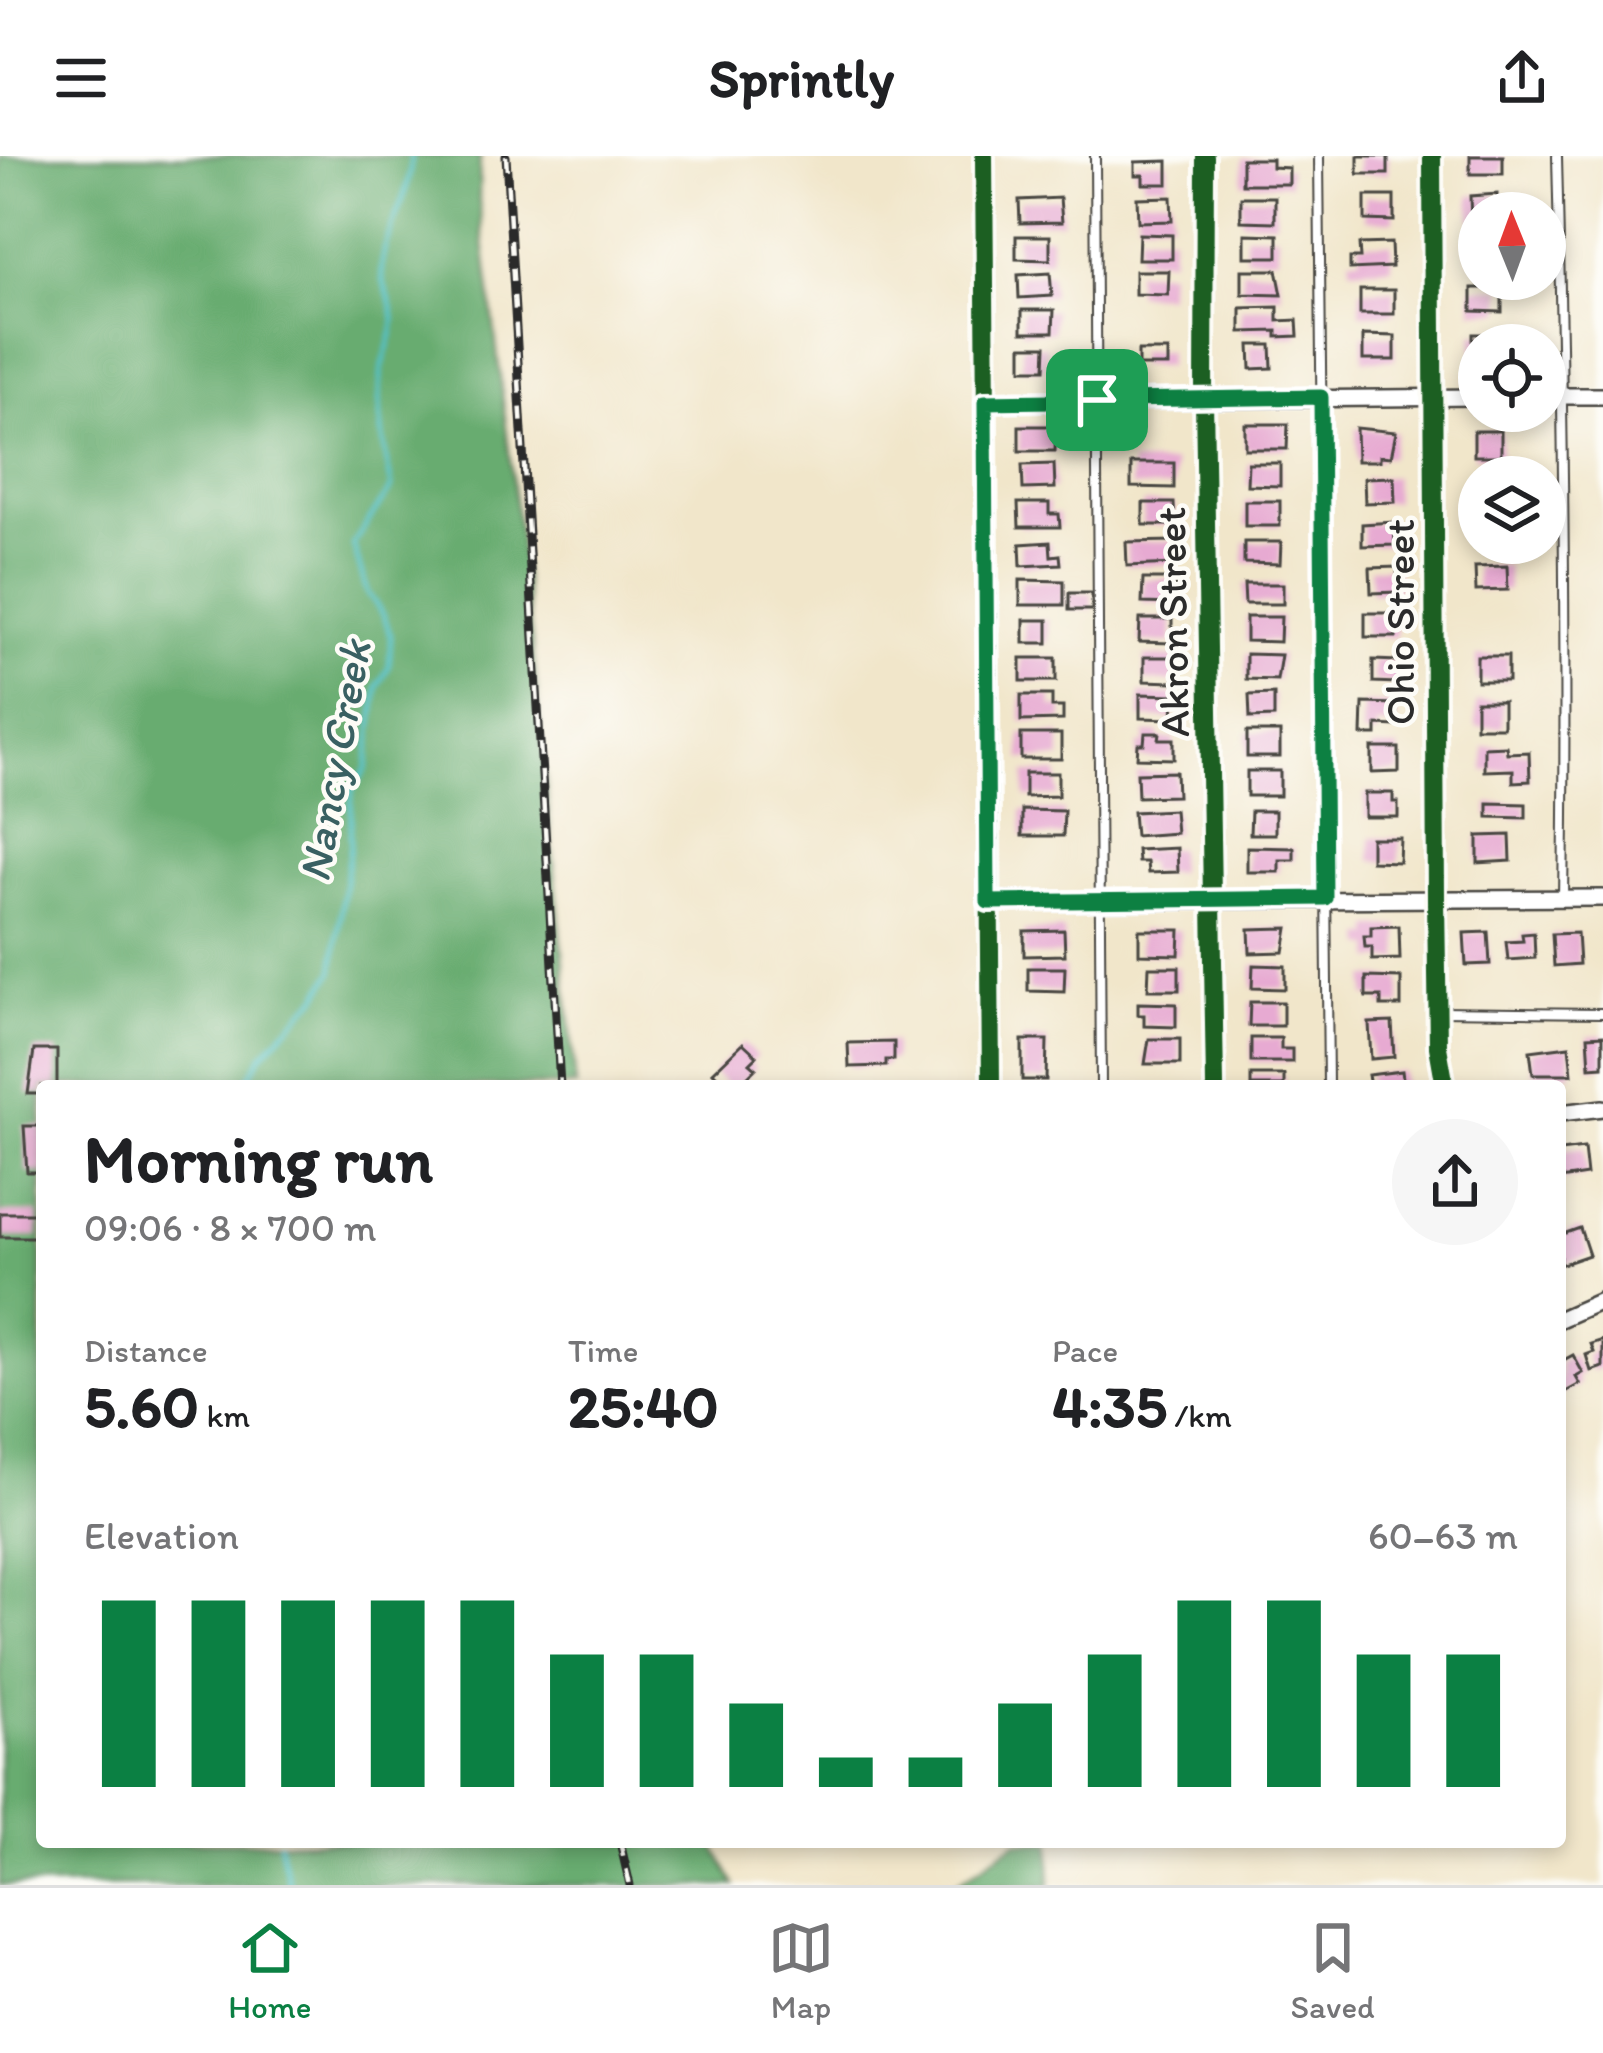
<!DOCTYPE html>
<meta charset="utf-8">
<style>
:root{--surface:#fff;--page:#f6f6f6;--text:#202124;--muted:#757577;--line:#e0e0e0;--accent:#0b8043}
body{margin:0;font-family:Itim,sans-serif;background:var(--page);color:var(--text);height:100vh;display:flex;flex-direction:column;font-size:45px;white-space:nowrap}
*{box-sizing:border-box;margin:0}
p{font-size:39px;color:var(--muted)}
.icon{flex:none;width:66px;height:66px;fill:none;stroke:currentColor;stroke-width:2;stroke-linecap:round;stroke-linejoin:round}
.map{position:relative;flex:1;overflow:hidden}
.sheet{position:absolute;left:36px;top:924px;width:1530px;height:768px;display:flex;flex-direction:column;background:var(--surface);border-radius:12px;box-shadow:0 6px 18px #0003}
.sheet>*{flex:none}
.needle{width:78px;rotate:359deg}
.buttons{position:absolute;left:1458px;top:36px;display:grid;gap:24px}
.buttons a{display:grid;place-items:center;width:108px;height:108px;border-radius:50%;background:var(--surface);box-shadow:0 6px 18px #0003;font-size:60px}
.pin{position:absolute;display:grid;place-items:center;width:102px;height:102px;color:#fff;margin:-51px;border-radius:24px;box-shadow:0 6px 18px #0006}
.round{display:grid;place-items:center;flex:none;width:126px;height:126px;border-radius:63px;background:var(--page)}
.summary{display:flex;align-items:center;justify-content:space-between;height:204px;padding:0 48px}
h1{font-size:66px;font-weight:700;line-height:90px}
.stats{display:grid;grid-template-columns:repeat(3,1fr);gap:18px;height:204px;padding:12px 48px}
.stats div{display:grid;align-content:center}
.stats b{font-size:60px;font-weight:700}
.stats small{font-size:33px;font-weight:400}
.stats p{font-size:33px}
.chart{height:336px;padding:24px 48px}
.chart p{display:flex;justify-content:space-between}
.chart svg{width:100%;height:216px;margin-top:12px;stroke:var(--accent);stroke-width:6}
header{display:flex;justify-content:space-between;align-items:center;height:156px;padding:0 48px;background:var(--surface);font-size:54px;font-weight:700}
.tab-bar{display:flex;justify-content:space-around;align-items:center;height:168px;border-top:3px solid var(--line);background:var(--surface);font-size:33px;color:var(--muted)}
.tab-bar a{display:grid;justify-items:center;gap:6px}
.tab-bar .on{color:var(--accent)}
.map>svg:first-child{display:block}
</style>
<header><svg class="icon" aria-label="menu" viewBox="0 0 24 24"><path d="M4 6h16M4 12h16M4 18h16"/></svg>Sprintly<svg class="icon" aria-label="share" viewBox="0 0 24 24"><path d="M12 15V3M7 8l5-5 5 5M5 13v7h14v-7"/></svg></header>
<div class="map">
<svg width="1603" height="1729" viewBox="0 0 1603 1729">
<rect width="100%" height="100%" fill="#fdfcf7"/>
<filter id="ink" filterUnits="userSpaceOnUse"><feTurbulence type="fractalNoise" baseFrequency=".00833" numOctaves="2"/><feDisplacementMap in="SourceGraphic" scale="24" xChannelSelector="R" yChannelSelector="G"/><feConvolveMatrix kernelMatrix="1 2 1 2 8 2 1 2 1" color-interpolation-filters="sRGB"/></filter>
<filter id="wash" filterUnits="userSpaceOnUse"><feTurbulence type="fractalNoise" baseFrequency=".004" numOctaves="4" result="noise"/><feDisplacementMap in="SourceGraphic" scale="48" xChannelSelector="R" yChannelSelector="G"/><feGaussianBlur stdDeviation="2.7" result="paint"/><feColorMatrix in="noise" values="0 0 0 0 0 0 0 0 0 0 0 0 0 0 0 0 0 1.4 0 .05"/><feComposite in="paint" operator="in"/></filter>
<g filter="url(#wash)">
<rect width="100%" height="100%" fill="#f1e6ca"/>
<g fill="#68ac70" stroke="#4a6c4e" stroke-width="3">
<polygon points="0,0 480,0 479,44 533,494 576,930 42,930 42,1686 712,1686 735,1729 0,1729"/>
<polygon points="1016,1686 1051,1686 1050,1729 953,1729"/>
</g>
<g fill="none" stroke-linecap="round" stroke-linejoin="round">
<g stroke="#52c1c7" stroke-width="4.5">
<path d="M245 930 261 900 318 840 333 816 350 688 352 634 367 612 378 530 389 511 391 480 384 460 367 436 353 388 392 331C384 293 377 258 381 219 383 201 395 180 394 163 393 139 377 128 383 99 391 64 411 38 411 0"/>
<polyline points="279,1686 289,1729"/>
</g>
</g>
<g id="blocks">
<g fill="#e7aad2">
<rect x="1358" y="0" width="30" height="18"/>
<rect x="1470" y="0" width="33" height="18"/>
<polygon points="1242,3 1272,3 1272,11 1289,12 1289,28 1242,28"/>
<polygon points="1168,5 1168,28 1143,28 1143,19 1135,19 1135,6"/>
<polygon points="1497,38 1497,49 1516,48 1517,57 1479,57 1479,65 1471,65 1470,40"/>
<polygon points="1365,40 1394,40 1394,65 1365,64"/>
<polygon points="1171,41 1172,65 1138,66 1137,42"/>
<polygon points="1241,41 1275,41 1275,66 1241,65"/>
<polygon points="1060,42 1062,66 1020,67 1019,44"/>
<polygon points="1139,78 1172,79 1172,103 1138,103"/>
<polygon points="1245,78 1278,79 1278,101 1245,101"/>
<polygon points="1016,80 1050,80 1050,104 1016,103"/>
<polygon points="1391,87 1392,111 1350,113 1350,102 1360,102 1359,88"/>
<polygon points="1242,114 1277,114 1282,139 1242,138"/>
<polygon points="1135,115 1169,115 1168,139 1135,138"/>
<polygon points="1050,117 1052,140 1019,142 1018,119"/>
<polygon points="1472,132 1502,132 1502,156 1472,155"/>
<rect x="1360" y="134" width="34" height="24"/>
<polygon points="1278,151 1278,165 1297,164 1298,180 1277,181 1277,175 1241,176 1241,152"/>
<polygon points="1022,154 1054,154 1053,176 1022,176"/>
<polygon points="1473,178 1504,178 1504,189 1479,189 1479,203 1473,202"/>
<polygon points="1363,179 1395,180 1395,204 1363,204"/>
<polygon points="1250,189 1271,189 1272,212 1251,213"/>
<polygon points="1022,190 1046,190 1045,213 1022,213"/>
<rect x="1138" y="195" width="30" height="15"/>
<polygon points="1245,268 1288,268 1287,293 1245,293"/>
<polygon points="1019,270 1056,270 1055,295 1019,295"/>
<polygon points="1356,272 1396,276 1391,301 1380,300 1380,305 1357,305"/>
<rect x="1474" y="275" width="27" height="25"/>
<polygon points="1131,307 1174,307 1174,332 1131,331"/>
<polygon points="1248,307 1280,307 1280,330 1247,329"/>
<polygon points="1054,308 1055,332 1023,333 1022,309"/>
<polygon points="1394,321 1395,346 1365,347 1364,322"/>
<rect x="1245" y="345" width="35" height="25"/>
<polygon points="1018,347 1049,347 1049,358 1059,358 1060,371 1019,371"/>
<polygon points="1143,347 1174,347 1175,369 1143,369"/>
<polygon points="1394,366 1395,389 1362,390 1362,368"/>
<polygon points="1174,385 1175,408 1127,410 1126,386"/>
<polygon points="1050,386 1051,400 1060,399 1061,408 1021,410 1020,388"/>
<polygon points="1244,386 1281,386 1280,408 1244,407"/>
<polygon points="1507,410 1508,434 1476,435 1475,411"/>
<polygon points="1397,411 1398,436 1371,437 1370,412"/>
<polygon points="1143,423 1175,423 1175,448 1142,447"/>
<polygon points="1020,424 1064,425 1064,449 1020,449"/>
<polygon points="1244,428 1283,428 1283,448 1245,448"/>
<rect x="1069" y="437" width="23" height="17"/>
<rect x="1365" y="457" width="31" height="24"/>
<polygon points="1246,461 1281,461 1280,486 1246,485"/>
<polygon points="1140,463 1172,463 1172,487 1139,486"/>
<rect x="1024" y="464" width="24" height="23"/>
<polygon points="1246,498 1281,499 1277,524 1246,523"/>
<rect x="1477" y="500" width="31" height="25"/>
<polygon points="1144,501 1174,501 1174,526 1144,525"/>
<rect x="1021" y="502" width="35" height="23"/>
<polygon points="1373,504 1398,505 1397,527 1373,526"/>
<polygon points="1140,538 1174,539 1173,563 1140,562"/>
<polygon points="1274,538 1274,561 1250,562 1249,539"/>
<polygon points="1021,539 1052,539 1052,551 1063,551 1063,564 1021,565"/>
<rect x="1476" y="545" width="27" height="26"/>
<polygon points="1363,547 1397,548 1396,570 1377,569 1377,579 1362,579"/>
<rect x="1247" y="576" width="33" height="25"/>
<polygon points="1145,577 1160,577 1159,583 1174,583 1174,603 1137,602 1138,588 1144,588"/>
<rect x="1021" y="578" width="40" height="25"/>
<polygon points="1506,590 1507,597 1529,596 1530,625 1513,626 1513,614 1484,615 1484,591"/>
<polygon points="1372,592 1399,592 1399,616 1372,617"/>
<rect x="1247" y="615" width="33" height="25"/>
<polygon points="1176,616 1177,640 1138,641 1137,617"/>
<polygon points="1025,617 1058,617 1058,640 1025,641"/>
<polygon points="1365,637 1393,637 1393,646 1398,646 1398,661 1365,661"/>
<polygon points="1488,647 1526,648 1526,662 1488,661"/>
<polygon points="1022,654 1064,655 1063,680 1022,680"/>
<polygon points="1174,654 1176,677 1135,680 1133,656"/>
<polygon points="1251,655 1275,655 1275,678 1250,678"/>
<polygon points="1510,679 1511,705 1478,707 1478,680"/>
<polygon points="1371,682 1400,682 1399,706 1371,705"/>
<polygon points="1247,691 1294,692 1294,704 1279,704 1279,716 1247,716"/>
<polygon points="1177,692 1178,716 1148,717 1147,706 1138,706 1137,694"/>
<polygon points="1399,770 1400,803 1372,804 1372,791 1365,791 1364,780 1371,780 1371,771"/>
<polygon points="1288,772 1284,796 1250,797 1249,773"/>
<polygon points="1064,774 1065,799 1024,800 1024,775"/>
<polygon points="1139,774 1180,774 1179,799 1139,798"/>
<polygon points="1488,776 1490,808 1466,809 1464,777"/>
<polygon points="1534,777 1535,802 1508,804 1506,786 1523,785 1522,778"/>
<polygon points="1577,777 1579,808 1554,810 1552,778"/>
<polygon points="1253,809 1285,810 1285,833 1252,832"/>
<polygon points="1149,811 1179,811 1179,834 1148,834"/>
<polygon points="1028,812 1065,812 1064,836 1028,835"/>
<polygon points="1366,821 1401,822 1401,850 1381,850 1381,841 1366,841"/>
<polygon points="1250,846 1283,846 1283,870 1249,870"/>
<polygon points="1138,847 1176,848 1176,871 1144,870 1144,859 1138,859"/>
<polygon points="1392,866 1394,901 1371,903 1369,867"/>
<polygon points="1603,879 1603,910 1590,911 1588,880"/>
<polygon points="1251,882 1281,882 1281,893 1292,893 1292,906 1251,906"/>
<polygon points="1149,883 1180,883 1180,908 1145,908"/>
<polygon points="1022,884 1047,884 1046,924 1022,924"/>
<polygon points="894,886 894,904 886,904 886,910 849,911 848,887"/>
<polygon points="743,887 757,900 750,907 756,912 738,930 727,930 713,916"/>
<polygon points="1569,890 1572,918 1533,918 1530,895"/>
<polygon points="34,894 57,894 57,930 42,930 42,938 28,938"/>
<polygon points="1402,915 1404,930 1370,930 1368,919"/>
<rect x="1251" y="919" width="33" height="11"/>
<polygon points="24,970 42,970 42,1016 27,1016"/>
<polygon points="1584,992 1587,1019 1560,1023 1560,995"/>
<rect x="0" y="1057" width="38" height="24"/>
<polygon points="1580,1072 1589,1099 1560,1109 1560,1079"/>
<polygon points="1603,1184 1603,1211 1591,1215 1586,1199 1594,1196 1591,1188"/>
<polygon points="1573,1199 1583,1217 1576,1221 1580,1228 1560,1239 1560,1206"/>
</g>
</g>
</g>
<g filter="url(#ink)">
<use href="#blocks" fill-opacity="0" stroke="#494743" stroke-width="3"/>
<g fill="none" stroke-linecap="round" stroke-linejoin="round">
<defs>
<g id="service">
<polyline points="1095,0 1101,930"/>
<polyline points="1319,0 1328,930"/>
<path d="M1557 0C1563 248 1567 495 1563 742"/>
<polyline points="1439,855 1603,857"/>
</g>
<g id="minor">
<polyline points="984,0 991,930"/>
<polyline points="1205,0 1204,242 1215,930"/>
<polyline points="1432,0 1436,743 1438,891 1445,930"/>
<polyline points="1545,240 1603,240"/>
<polyline points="985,246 1479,241"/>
<polyline points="988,746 1603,742"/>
<polyline points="1560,957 1603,952"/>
<polyline points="1560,1163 1603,1144"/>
</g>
</defs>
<use href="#service" stroke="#494743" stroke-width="12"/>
<use href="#minor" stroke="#494743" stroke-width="20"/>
<use href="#service" stroke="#fff" stroke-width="8"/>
<use href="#minor" stroke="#fff" stroke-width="15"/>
<defs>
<g id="rail">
<polyline points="506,0 560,930"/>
<polyline points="620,1686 630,1729"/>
</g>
</defs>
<use href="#rail" stroke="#2b2b2b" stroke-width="9"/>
<use href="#rail" stroke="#fdfcf7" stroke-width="4.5" stroke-dasharray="14" stroke-linecap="butt"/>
<defs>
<g id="cycleway">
<polyline points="984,0 991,930"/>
<polyline points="1205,0 1204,242 1215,930"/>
<polyline points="1432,0 1436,743 1438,891 1445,930"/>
</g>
</defs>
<use href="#cycleway" stroke="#fdfcf7" stroke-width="26"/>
<use href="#cycleway" stroke="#1b5e20" stroke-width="18"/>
</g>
</g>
<g fill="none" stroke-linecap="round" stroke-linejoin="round" filter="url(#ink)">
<defs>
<polygon id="route" points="1321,241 1325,742 988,746 985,246"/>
</defs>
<use href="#route" stroke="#fff" stroke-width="24"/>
<use href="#route" stroke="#0b8043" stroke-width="15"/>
</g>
<g text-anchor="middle" stroke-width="9" stroke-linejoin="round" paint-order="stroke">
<g font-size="42" fill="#2b2b2b" stroke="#fdfcf7">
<text transform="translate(1172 466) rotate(-91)" y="15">Akron Street</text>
<text transform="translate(1399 466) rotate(-90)" y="15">Ohio Street</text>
</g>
<g font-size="45" font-style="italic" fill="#396062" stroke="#fdfcf7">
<text transform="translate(334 605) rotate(-80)" y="16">Nancy Creek</text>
</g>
</g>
</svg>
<div class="buttons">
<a><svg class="needle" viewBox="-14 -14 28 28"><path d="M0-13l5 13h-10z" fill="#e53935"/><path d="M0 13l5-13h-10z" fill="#757577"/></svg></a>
<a><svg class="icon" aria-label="locate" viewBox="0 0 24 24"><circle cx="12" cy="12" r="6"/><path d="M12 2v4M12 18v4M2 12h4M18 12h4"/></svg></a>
<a><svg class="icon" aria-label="layers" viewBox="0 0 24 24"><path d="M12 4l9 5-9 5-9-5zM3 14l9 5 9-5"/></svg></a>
</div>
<div class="pin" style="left:1097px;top:244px;background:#1e9e55"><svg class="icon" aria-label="arrive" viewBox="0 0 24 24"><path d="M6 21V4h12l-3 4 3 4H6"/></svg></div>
<section class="sheet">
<div class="summary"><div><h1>Morning run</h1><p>09:06 · 8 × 700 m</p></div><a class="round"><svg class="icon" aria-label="share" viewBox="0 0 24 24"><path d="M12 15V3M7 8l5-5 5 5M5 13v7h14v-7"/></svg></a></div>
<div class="stats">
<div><p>Distance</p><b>5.60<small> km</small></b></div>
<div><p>Time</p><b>25:40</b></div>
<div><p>Pace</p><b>4:35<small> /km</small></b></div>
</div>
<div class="chart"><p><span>Elevation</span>60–63 m</p>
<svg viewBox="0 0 160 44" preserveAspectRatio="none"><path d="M5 44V6M15 44V6M25 44V6M35 44V6M45 44V6M55 44V17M65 44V17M75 44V27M85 44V38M95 44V38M105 44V27M115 44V17M125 44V6M135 44V6M145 44V17M155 44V17"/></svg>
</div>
</section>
</div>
<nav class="tab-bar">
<a class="on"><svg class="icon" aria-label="home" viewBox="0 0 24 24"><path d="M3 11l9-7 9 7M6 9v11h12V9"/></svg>Home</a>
<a><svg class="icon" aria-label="map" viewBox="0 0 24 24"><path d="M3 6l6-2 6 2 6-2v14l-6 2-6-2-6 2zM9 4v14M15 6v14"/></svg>Map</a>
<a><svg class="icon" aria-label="saved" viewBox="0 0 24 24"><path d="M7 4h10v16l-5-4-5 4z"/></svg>Saved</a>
</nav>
